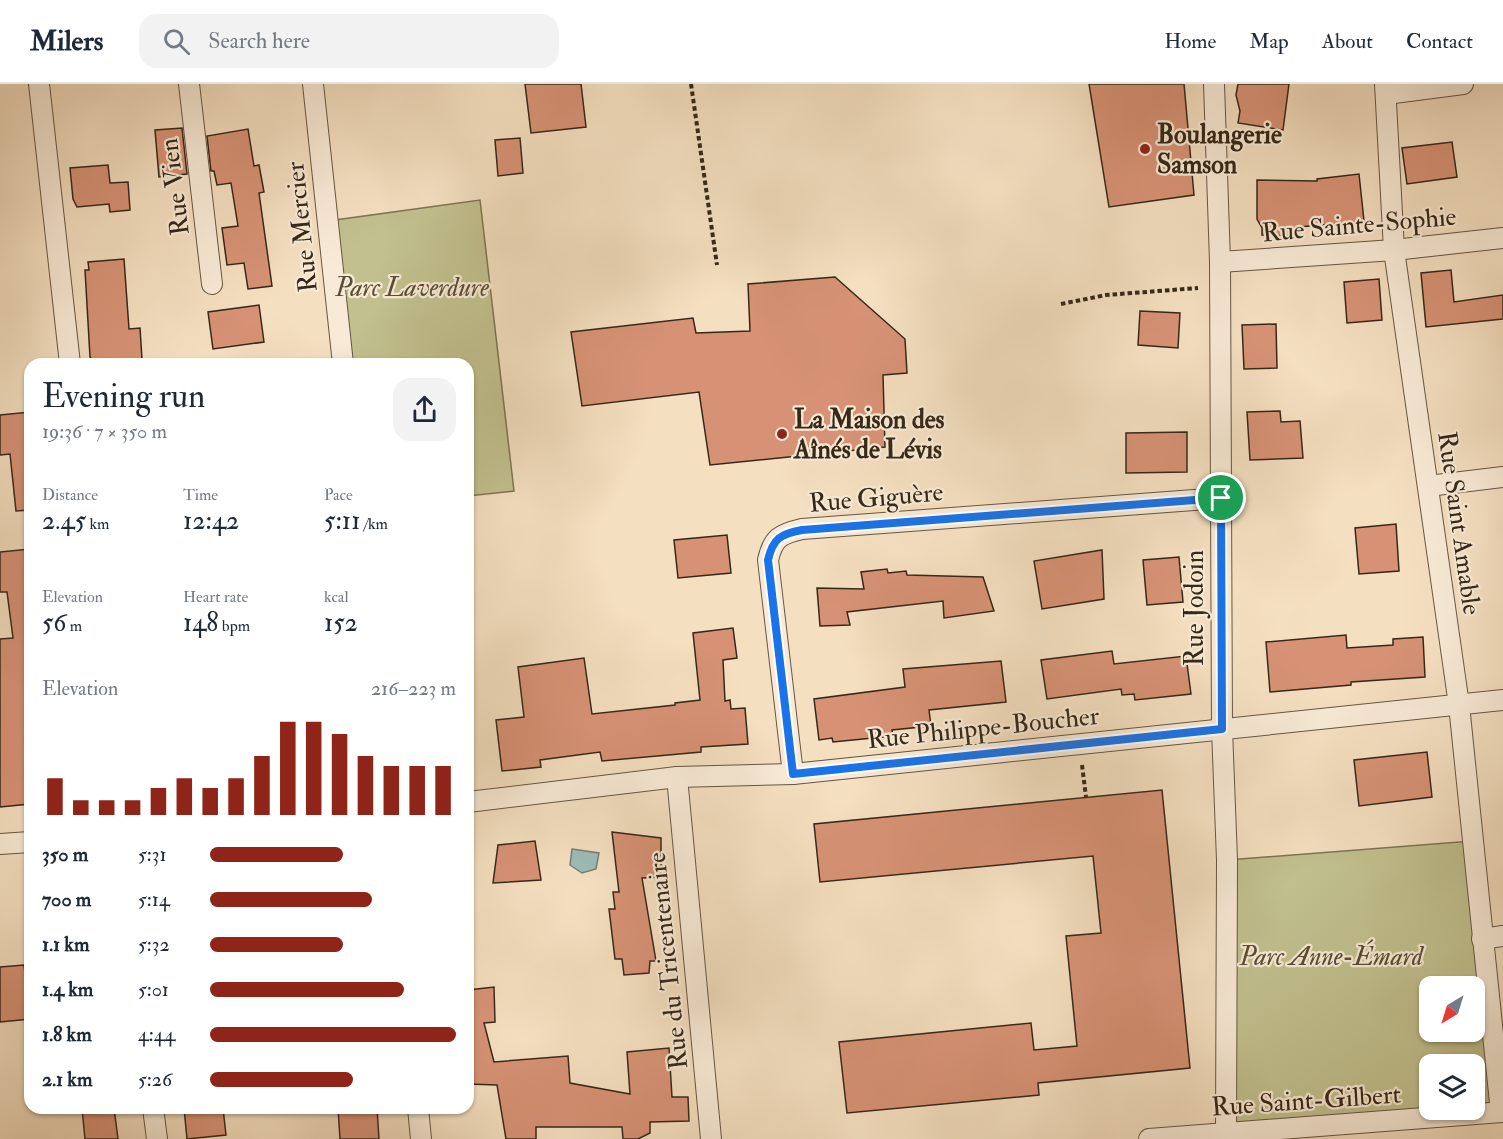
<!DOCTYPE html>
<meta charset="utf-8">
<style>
:root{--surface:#fff;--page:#f2f2f3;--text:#1f2937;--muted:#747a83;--line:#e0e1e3;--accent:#8f2418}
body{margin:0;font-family:"IM FELL Double Pica",serif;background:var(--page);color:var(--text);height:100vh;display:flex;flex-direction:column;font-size:22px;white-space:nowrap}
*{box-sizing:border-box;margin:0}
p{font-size:20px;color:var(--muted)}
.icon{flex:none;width:33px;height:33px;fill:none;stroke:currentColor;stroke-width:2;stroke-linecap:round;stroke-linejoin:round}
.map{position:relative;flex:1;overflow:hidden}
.side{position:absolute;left:24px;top:274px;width:450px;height:756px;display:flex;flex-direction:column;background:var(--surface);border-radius:18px;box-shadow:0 2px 4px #0004}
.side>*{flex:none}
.needle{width:39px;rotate:218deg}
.fabs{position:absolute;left:1419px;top:892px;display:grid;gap:12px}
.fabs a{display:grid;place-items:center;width:66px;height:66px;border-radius:12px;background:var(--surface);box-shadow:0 2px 4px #0004;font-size:30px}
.pin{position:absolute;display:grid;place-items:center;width:51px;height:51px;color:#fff;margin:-26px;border:3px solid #fff;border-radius:50%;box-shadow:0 2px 6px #0007}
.round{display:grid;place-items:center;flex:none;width:63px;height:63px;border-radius:18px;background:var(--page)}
.overview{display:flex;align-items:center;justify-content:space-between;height:102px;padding:0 18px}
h1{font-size:33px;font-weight:600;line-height:45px}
.figures{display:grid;grid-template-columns:repeat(3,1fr);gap:9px;height:102px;padding:6px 18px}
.figures div{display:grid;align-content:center}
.figures b{font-size:26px;font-weight:600}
.figures small{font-size:16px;font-weight:400}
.figures p{font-size:16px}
.chart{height:168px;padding:12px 18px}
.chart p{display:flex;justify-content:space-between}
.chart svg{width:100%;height:108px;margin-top:6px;stroke:var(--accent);stroke-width:6}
ul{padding:0 18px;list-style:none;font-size:20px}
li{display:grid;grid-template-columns:96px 72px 1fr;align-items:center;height:45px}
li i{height:15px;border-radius:8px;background:var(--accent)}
header{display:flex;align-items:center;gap:36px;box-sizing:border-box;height:84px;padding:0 30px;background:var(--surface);border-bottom:2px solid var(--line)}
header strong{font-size:28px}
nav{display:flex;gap:33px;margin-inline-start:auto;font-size:21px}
.search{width:420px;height:54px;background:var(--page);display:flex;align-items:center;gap:15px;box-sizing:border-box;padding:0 21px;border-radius:18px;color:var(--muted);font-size:22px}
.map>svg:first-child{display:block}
</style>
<header>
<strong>Milers</strong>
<div class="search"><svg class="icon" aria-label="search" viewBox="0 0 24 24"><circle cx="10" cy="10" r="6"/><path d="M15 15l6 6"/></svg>Search here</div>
<nav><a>Home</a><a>Map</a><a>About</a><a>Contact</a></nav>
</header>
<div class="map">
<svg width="1503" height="1055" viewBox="0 0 1503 1055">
<rect width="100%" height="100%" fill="#f4dfc0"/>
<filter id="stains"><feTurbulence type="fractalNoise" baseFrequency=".00333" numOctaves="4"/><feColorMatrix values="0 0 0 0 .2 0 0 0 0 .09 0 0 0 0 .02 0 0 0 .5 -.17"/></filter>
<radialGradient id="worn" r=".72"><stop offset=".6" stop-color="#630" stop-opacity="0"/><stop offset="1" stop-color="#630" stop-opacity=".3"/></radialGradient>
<g fill="#c1c08e" stroke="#7c7452" stroke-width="1.5" fill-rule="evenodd">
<polygon points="480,116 514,407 468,412 468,280 343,280 328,137"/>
<path d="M1472 757 1501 1028 1226 1049 1227 776ZM1430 903H1474V948H1430ZM1430 981H1474V1026H1430Z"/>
</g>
<polygon fill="#9cbcb6" stroke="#738176" stroke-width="1.5" points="572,765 599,769 596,785 582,789 570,781"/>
<g fill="#d79275" stroke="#362817" stroke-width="1.5">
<polygon points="525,0 581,0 586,43 531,49"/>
<polygon points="1089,0 1184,0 1194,111 1109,123"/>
<polygon points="1238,0 1289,0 1283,46 1238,39 1240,27 1236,11"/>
<polygon points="182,44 187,90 159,93 155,46"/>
<polygon points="248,45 254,82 259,81 264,108 259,109 272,202 248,205 244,179 227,181 222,144 238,142 231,99 217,101 214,87 211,87 207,52"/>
<polygon points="520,54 523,89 498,92 495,56"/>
<polygon points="1452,58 1457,93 1407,100 1402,64"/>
<polygon points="108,81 110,99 128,98 130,126 110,128 109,120 77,123 73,115 70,84"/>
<polygon points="1359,90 1364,137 1299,143 1299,152 1262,151 1262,144 1257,135 1257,96 1317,97 1317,95"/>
<polygon points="124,175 129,245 140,244 142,275 126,276 126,280 95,280 90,273 85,186 89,186 88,178"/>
<polygon points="1451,186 1454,218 1503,211 1503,235 1426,243 1421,189"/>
<polygon points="835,193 905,255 907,289 883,291 885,363 710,381 699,308 582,322 571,248 693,234 696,249 750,247 748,200"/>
<polygon points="1379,195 1382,236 1347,239 1344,198"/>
<polygon points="259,221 264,258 213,265 208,228"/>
<polygon points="1140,227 1180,229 1178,264 1138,261"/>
<polygon points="1276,240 1277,284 1244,285 1242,241"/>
<polygon points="1280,327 1281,338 1300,337 1303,374 1250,376 1247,328"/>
<polygon points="30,328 30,426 16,427 10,370 0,371 0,331"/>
<polygon points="1187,348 1187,388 1126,389 1126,349"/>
<polygon points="1396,440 1399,487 1359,490 1355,444"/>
<polygon points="727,451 731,489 678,494 674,456"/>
<polygon points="30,465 30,720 0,723 0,555 13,554 7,508 0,508 0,468"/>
<polygon points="1102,466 1104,515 1042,525 1034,477"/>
<polygon points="1179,473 1183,518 1147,521 1143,476"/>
<polygon points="887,485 888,489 906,487 907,491 983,493 994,527 944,534 943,517 847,528 850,541 820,542 817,504 864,505 861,488"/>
<polygon points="733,544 737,574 723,576 725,617 730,616 731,625 745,624 748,660 701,663 701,668 602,677 600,668 540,676 541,683 502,687 496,636 524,633 518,583 584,574 592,630 675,621 675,619 700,616 693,549"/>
<polygon points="1346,551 1347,564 1393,561 1393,555 1423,553 1425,593 1351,598 1351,601 1270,608 1266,558"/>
<polygon points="1112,567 1114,580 1186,572 1191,610 1135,616 1134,610 1122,611 1121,605 1047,615 1041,576"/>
<polygon points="1001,577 1006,618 929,626 931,642 892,646 893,652 833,658 832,654 819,656 814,615 905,603 903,585"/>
<polygon points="1427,668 1432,713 1359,722 1354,676"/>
<polygon points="1162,706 1190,984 1038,999 1039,1011 847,1029 839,958 1031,939 1034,966 1077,962 1066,852 1101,849 1093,772 820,798 814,740"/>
<polygon points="612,748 661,754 661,793 642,794 656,877 650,877 649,889 624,891 622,875 615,875 609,825 615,825 613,808 619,808"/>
<polygon points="535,757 541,796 493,799 498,761"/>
<polygon points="24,881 30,935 0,938 0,883"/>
<polygon points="494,903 495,938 484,939 494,978 568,972 570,999 630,1010 627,968 669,964 672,1013 688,1013 689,1037 650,1038 650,1049 638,1055 623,1055 622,1043 536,1043 536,1055 506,1055 497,1001 468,1000 468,906"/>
<polygon points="82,1024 114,1024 118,1055 85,1055"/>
<polygon points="184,1024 223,1024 226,1051 187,1055"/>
<polygon points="338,1024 377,1024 379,1055 340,1055"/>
</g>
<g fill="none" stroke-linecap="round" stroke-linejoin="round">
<defs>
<g id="street">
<polyline points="39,0 70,280"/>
<polyline points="189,0 212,200"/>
<polyline points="313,0 343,280"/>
<polyline points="1214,0 1220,178 1222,645 1227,776 1226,1049"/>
<polyline points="1385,0 1394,166 1459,621 1501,1028"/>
<polyline points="1386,10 1463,0"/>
<polyline points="1220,178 1394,166 1503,154"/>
<polyline points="1428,402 1503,393"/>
<path d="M793 690 768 476C773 454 780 450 802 445L1221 414"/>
<polyline points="677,693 711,1055"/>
<polyline points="468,718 677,693 793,690 1503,616"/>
<polyline points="0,760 30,758"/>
<polyline points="1482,855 1503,852"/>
<polyline points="153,1024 157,1055"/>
<polyline points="418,1024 421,1055"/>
<polyline points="1149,1055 1503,1028"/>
</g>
</defs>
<use href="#street" stroke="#665641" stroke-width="22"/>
<g stroke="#362817" stroke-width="4" stroke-dasharray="4.5 3" stroke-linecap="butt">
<polyline points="691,0 717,181"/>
<polyline points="1061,220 1106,211 1198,204"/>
<polyline points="1082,681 1086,713"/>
</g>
<use href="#street" stroke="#f8ead6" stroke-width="20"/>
</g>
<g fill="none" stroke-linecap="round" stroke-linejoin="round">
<defs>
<path id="route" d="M1221 414 1222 645 793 690 768 476C773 454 781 450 802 446Z"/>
</defs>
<use href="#route" stroke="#fff" stroke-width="12"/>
<use href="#route" stroke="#1a73e8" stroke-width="8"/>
</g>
<g fill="#8f2418" stroke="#f8ead6" stroke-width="2">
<circle cx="1145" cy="65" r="6"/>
<circle cx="782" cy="350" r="6"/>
</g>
<g text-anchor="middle" stroke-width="4.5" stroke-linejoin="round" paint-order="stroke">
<g font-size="26" font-weight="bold" fill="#362817" stroke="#f8ead6" text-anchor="start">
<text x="1157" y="59">Boulangerie<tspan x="1157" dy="30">Samson</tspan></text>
<text x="794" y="344">La Maison des<tspan x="794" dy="30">Aînés de Lévis</tspan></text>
</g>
<g font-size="26" fill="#362817" stroke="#f8ead6">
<text transform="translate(174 103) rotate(-97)" y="9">Rue Vien</text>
<text transform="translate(1359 140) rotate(-5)" y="9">Rue Sainte-Sophie</text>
<text transform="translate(301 143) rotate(-96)" y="9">Rue Mercier</text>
<text transform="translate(876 413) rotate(-5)" y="9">Rue Giguère</text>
<text transform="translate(1460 439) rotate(82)" y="9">Rue Saint Amable</text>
<text transform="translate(1194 524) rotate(-90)" y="9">Rue Jodoin</text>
<text transform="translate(983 643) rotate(-6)" y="9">Rue Philippe-Boucher</text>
<text transform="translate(667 877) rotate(-96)" y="9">Rue du Tricentenaire</text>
<text transform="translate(1306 1016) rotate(-4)" y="9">Rue Saint-Gilbert</text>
</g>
<g font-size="26" font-style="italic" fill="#594e35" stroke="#f8ead6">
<text x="412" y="212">Parc Laverdure</text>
<text x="1331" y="881">Parc Anne-Émard</text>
</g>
</g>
<rect width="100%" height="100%" filter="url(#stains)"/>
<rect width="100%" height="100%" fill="url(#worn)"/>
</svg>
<div class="fabs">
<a><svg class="needle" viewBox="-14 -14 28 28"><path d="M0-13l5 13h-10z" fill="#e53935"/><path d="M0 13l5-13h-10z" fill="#747a83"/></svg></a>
<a><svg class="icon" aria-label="layers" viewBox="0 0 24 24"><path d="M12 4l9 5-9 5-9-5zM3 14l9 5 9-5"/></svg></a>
</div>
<div class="pin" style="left:1221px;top:414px;background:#1e9e55"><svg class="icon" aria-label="arrive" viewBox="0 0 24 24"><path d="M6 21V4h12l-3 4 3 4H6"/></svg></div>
<section class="side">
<div class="overview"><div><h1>Evening run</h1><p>19:36 · 7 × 350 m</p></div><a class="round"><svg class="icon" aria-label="share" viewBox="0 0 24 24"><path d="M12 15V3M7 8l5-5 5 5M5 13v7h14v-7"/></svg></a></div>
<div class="figures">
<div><p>Distance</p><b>2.45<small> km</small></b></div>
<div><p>Time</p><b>12:42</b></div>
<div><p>Pace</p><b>5:11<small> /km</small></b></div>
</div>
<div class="figures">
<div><p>Elevation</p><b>56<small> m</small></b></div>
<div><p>Heart rate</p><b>148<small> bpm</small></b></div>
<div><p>kcal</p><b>152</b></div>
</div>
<div class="chart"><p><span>Elevation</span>216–223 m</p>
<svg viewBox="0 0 160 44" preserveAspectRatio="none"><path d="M5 44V29M15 44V38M25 44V38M35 44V38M45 44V33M55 44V29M65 44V33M75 44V29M85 44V20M95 44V6M105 44V6M115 44V11M125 44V20M135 44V24M145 44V24M155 44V24"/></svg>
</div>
<ul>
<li><b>350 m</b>5:31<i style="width:54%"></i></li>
<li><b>700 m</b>5:14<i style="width:66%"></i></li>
<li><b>1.1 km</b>5:32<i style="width:54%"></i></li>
<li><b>1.4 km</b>5:01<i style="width:79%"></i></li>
<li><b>1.8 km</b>4:44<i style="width:100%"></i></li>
<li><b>2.1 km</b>5:26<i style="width:58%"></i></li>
</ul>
</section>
</div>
